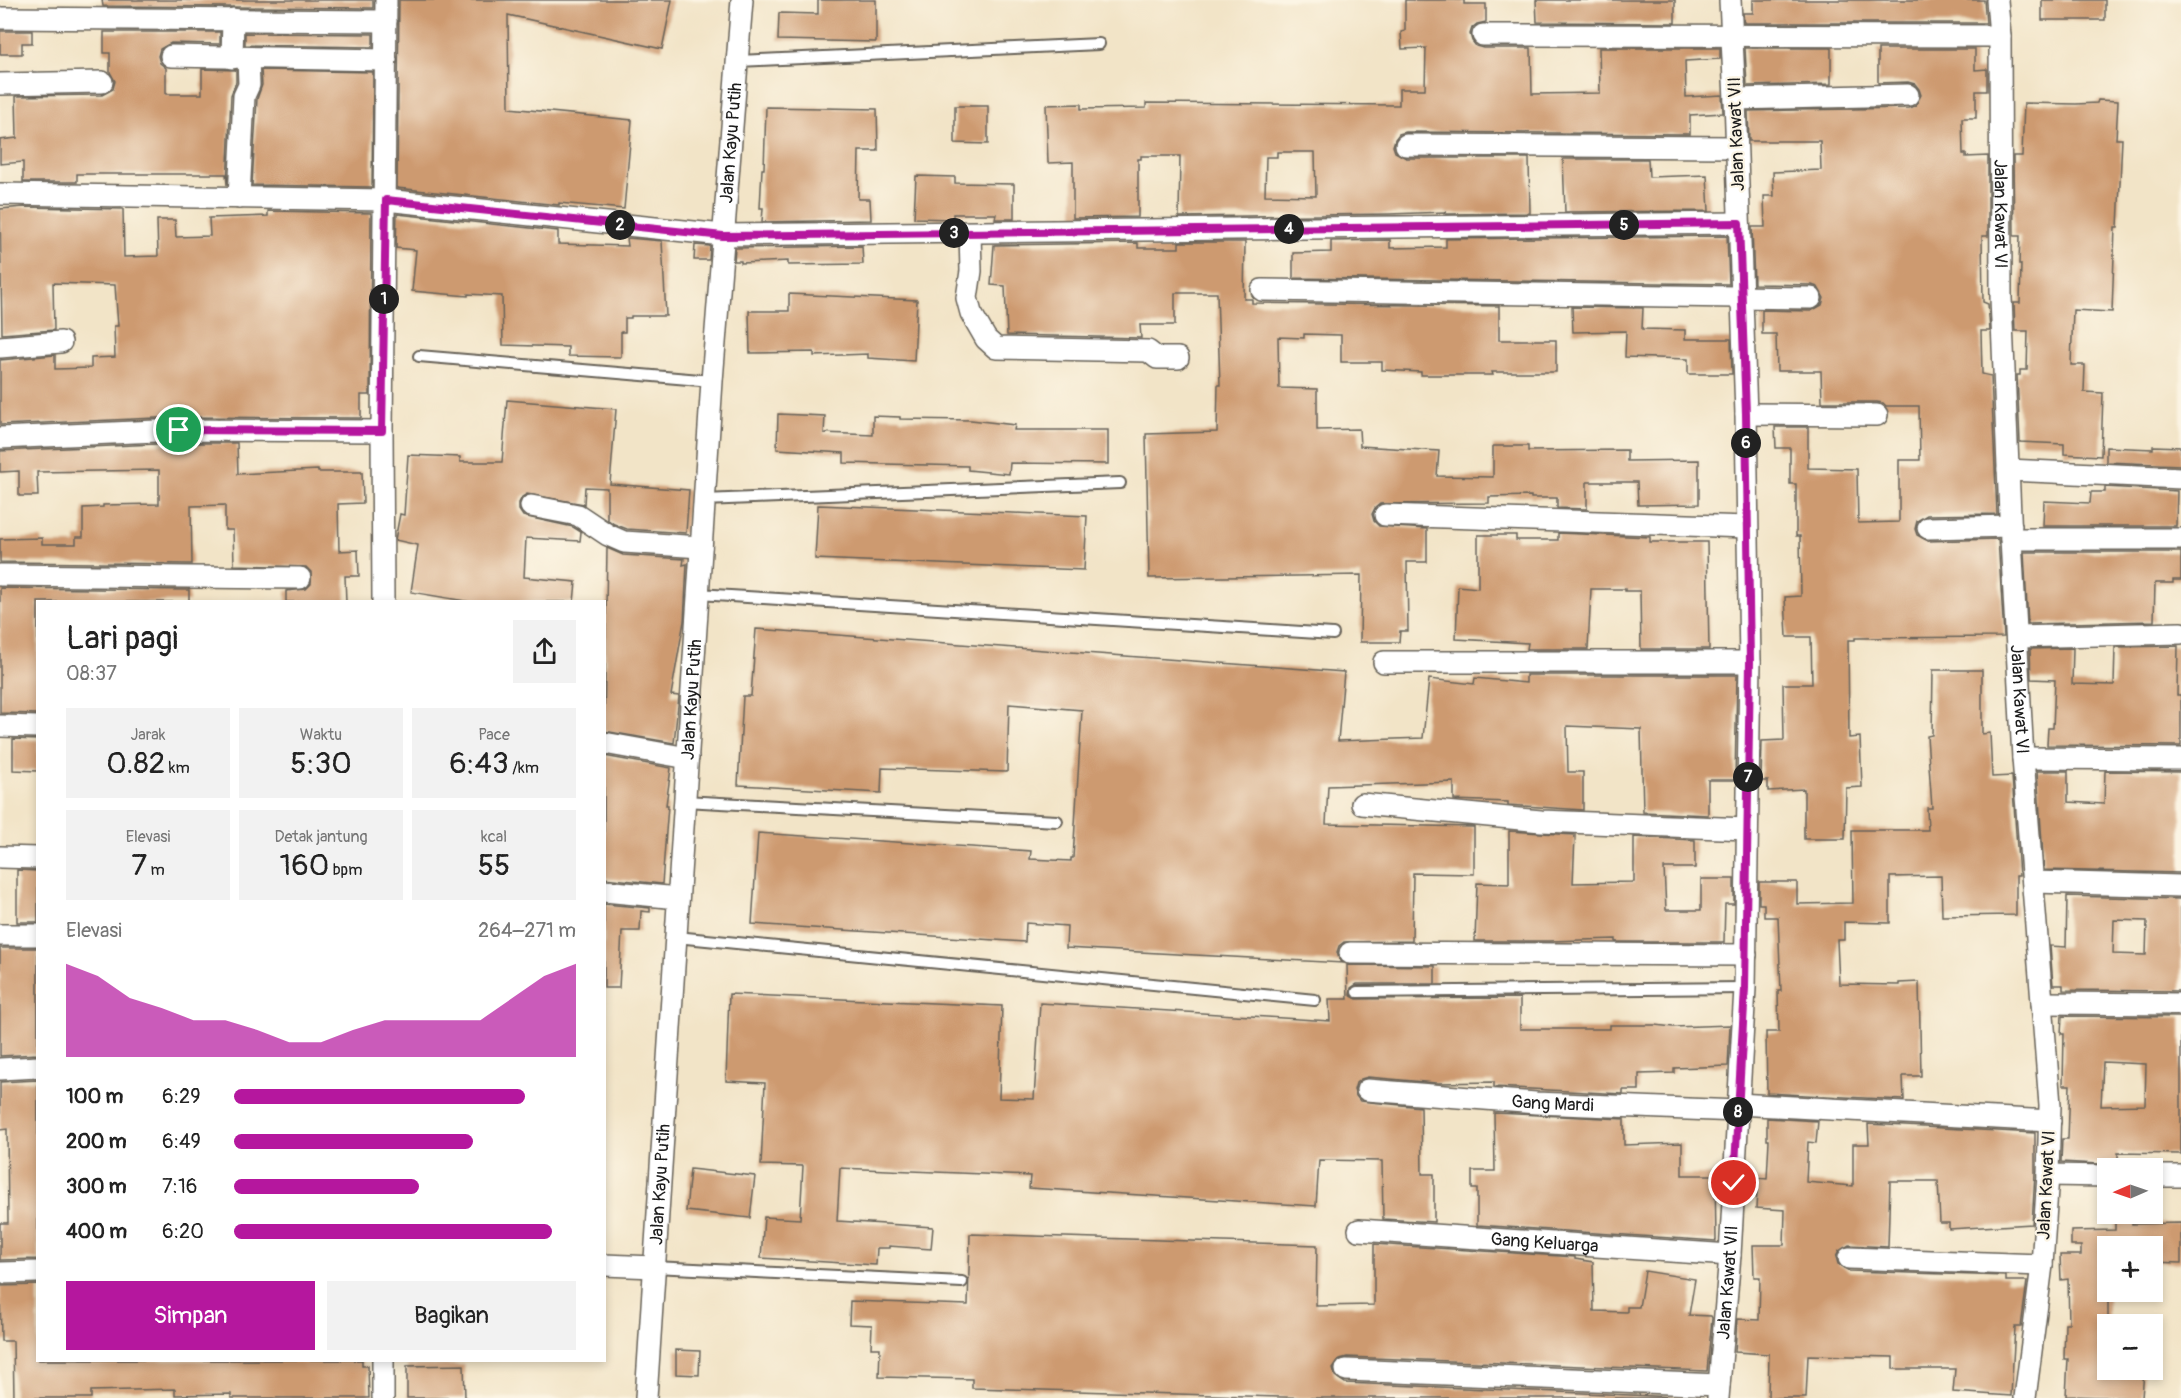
<!DOCTYPE html>
<html lang="id">
<meta charset="utf-8">
<style>
:root{--surface:#fff;--page:#f2f2f2;--text:#222;--muted:#767676;--accent:#b5179e}
body{margin:0;font-family:Pangolin,sans-serif;background:var(--page);color:var(--text);height:100vh;display:flex;flex-direction:column;font-size:22px;white-space:nowrap}
*{box-sizing:border-box;margin:0}
p{font-size:20px;color:var(--muted)}
.icon{flex:none;width:33px;height:33px;fill:none;stroke:currentColor;stroke-width:2;stroke-linecap:round;stroke-linejoin:round}
.map{position:relative;flex:1;overflow:hidden}
.drawer{position:absolute;left:36px;top:600px;width:570px;height:762px;display:flex;flex-direction:column;background:var(--surface);border-radius:0px;box-shadow:0 3px 9px #0003}
.drawer>*{flex:none}
.needle{width:39px;rotate:268deg}
.buttons{position:absolute;left:2097px;top:1158px;display:grid;gap:12px}
.buttons a{display:grid;place-items:center;width:66px;height:66px;border-radius:0px;background:var(--surface);box-shadow:0 3px 9px #0003;font-size:30px}
.pin{position:absolute;display:grid;place-items:center;width:51px;height:51px;color:#fff;margin:-26px;border:3px solid #fff;border-radius:50%;box-shadow:0 2px 6px #0007}
.km{position:absolute;width:30px;height:30px;margin:-15px;border-radius:50%;background:#222;color:#fff;font-size:16px;line-height:30px;text-align:center}
.round{display:grid;place-items:center;flex:none;width:63px;height:63px;border-radius:0px;background:var(--page)}
.overview{display:flex;align-items:center;justify-content:space-between;height:102px;padding:0 30px}
h1{font-size:33px;font-weight:600;line-height:45px}
.figures{display:grid;grid-template-columns:repeat(3,1fr);gap:9px;height:102px;padding:6px 30px}
.figures div{display:grid;align-content:center;border-radius:0px;background:var(--page);text-align:center}
.figures b{font-size:30px;font-weight:600}
.figures small{font-size:16px;font-weight:400}
.figures p{font-size:16px}
.chart{height:168px;padding:12px 30px}
.chart p{display:flex;justify-content:space-between}
.chart svg{width:100%;height:108px;margin-top:6px;fill:var(--accent);opacity:.7}
.primary-button{display:flex;gap:12px;margin-top:auto;padding:12px 30px}
.primary-button a{flex:1;height:69px;border-radius:0px;background:var(--accent);color:#fff;font-size:24px;font-weight:600;line-height:69px;text-align:center}
.primary-button a+a{background:var(--page);color:var(--text)}
ul{padding:0 30px;list-style:none;font-size:20px}
li{display:grid;grid-template-columns:96px 72px 1fr;align-items:center;height:45px}
li i{height:15px;border-radius:8px;background:var(--accent)}
.map>svg:first-child{display:block}
</style>
<div class="map">
<svg width="2181" height="1398" viewBox="0 0 2181 1398">
<rect width="100%" height="100%" fill="#fcf5e5"/>
<filter id="ink" filterUnits="userSpaceOnUse"><feTurbulence type="fractalNoise" baseFrequency=".0167" numOctaves="2"/><feDisplacementMap in="SourceGraphic" scale="12" xChannelSelector="R" yChannelSelector="G"/><feConvolveMatrix kernelMatrix="1 2 1 2 8 2 1 2 1" color-interpolation-filters="sRGB"/></filter>
<filter id="wash" filterUnits="userSpaceOnUse"><feTurbulence type="fractalNoise" baseFrequency=".008" numOctaves="4" result="noise"/><feDisplacementMap in="SourceGraphic" scale="24" xChannelSelector="R" yChannelSelector="G"/><feGaussianBlur stdDeviation="1.35" result="paint"/><feColorMatrix in="noise" values="0 0 0 0 0 0 0 0 0 0 0 0 0 0 0 0 0 1.4 0 .05"/><feComposite in="paint" operator="in"/></filter>
<g filter="url(#wash)">
<rect width="100%" height="100%" fill="#f2e4c7"/>
<g id="blocks">
<g fill="#cd9a6f" fill-rule="evenodd">
<polygon points="102,0 373,0 373,8 103,6"/>
<polygon points="399,0 672,0 662,49 508,15 509,108 632,120 624,209 559,203 559,205 397,188"/>
<polygon points="818,0 876,0 876,42 778,40 779,13 818,14"/>
<path d="M1405 0H1464V4H1486V22L1477 24 1472 28 1470 34 1472 41 1476 46 1483 48H1531L1532 94 1600 93 1599 48H1720V59L1685 61 1686 97 1722 95 1723 113 1690 115V134L1406 132 1399 134 1395 139 1393 146 1395 152 1406 158H1529L1530 213 1446 214V212L1389 214 1179 217 1180 156H1141V159H1138V217L1073 218V162L1048 163 1046 105 1081 104V109L1146 108V103L1399 105V89H1425L1426 48 1402 49 1401 32 1405 31ZM1277 152H1315L1316 196 1265 195 1266 157H1277Z"/>
<polygon points="1536,0 1675,0 1675,23 1537,22"/>
<polygon points="1753,0 1984,0 1986,23 1744,23 1743,13 1753,13"/>
<rect x="2042" y="0" width="63" height="20"/>
<polygon points="0,31 32,31 32,43 22,43 22,54 0,54"/>
<polygon points="104,32 220,32 220,44 171,43 160,49 158,56 160,63 166,68 166,94 202,94 202,69 236,70 236,82 231,95 227,185 226,174 77,174 77,182 23,182 23,162 0,164 0,140 17,138 16,96 102,95 113,89 115,81 110,72 110,53 104,53"/>
<polygon points="245,33 373,34 373,47 245,45"/>
<polygon points="1745,48 1831,48 1831,84 1747,86"/>
<polygon points="1878,49 1975,49 1975,70 1987,69 1987,91 1976,91 1976,118 1962,118 1963,154 1966,154 1966,157 1988,156 1988,236 1982,236 1983,302 1988,304 1990,331 1981,331 1982,374 1991,376 1997,514 1927,515 1917,521 1915,529 1917,535 1928,541 1998,539 2004,637 1855,638 1855,640 1848,640 1849,738 1860,737 1862,787 1846,788 1845,839 1804,839 1804,789 1768,791 1768,781 1761,781 1762,741 1784,740 1783,684 1812,684 1811,637 1787,637 1785,597 1801,596 1800,536 1796,536 1796,484 1790,484 1790,448 1776,448 1775,427 1808,427 1808,468 1857,469 1858,523 1899,522 1899,460 1920,460 1919,406 1886,406 1883,403 1877,402 1822,402 1821,371 1777,371 1776,334 1762,334 1762,310 1811,311 1822,305 1824,298 1818,287 1812,285 1754,284 1752,227 1765,227 1764,196 1774,196 1773,172 1821,170 1820,141 1749,141 1748,111 1908,108 1915,106 1921,95 1919,89 1915,84 1908,82 1878,83"/>
<polygon points="261,70 373,72 372,187 252,185 257,99 262,85"/>
<polygon points="2098,100 2118,101 2116,139 2122,139 2118,227 2115,227 2112,312 2073,310 2071,365 2085,365 2084,392 2103,393 2101,456 2064,454 2064,444 2020,442 2017,375 2020,375 2020,370 2027,370 2028,331 2015,331 2014,303 2020,303 2021,264 2019,264 2020,236 2014,236 2013,156 2022,156 2024,103 2076,104 2097,103"/>
<polygon points="955,106 988,106 988,144 955,143"/>
<polygon points="766,107 877,109 878,151 859,151 858,199 870,199 871,220 762,222 763,208 760,208 762,169 764,169"/>
<polygon points="1563,159 1648,159 1649,177 1707,175 1709,211 1565,212"/>
<polygon points="916,176 955,177 955,183 1014,184 1014,219 995,219 996,214 953,214 953,219 914,218"/>
<polygon points="24,207 123,209 124,257 158,256 157,220 175,220 176,237 210,236 209,218 268,216 268,211 371,213 370,395 361,395 361,418 178,417 0,425 0,360 55,355 55,369 91,368 91,358 115,357 114,326 118,326 115,285 53,283 54,330 2,334 0,209"/>
<polygon points="397,214 558,231 558,244 628,246 627,238 662,241 666,316 631,316 631,318 625,318 625,332 621,332 621,357 568,356 568,347 503,345 502,296 468,294 468,296 412,291 416,250 396,248"/>
<polygon points="1727,236 1729,284 1293,278 1293,253 1331,252 1331,241 1390,240 1390,248 1446,247 1446,239"/>
<polygon points="1179,242 1245,242 1244,299 1252,299 1252,303 1499,306 1499,340 1556,340 1556,372 1492,372 1493,375 1421,375 1421,372 1382,370 1382,362 1341,362 1341,335 1304,334 1304,338 1278,337 1279,388 1317,389 1317,430 1359,429 1360,446 1439,451 1437,476 1493,477 1493,446 1528,446 1528,451 1627,450 1627,461 1699,460 1699,504 1638,505 1637,482 1587,482 1587,509 1557,508 1557,498 1531,498 1531,496 1489,497 1489,503 1380,504 1375,508 1372,514 1374,521 1379,526 1427,529 1427,562 1407,562 1408,631 1400,631 1399,642 1360,642 1361,575 1149,578 1146,434 1217,432 1218,385 1220,385 1217,293 1175,293 1175,325 1140,325 1141,338 1007,335 1005,286 991,285 994,245 1138,243 1138,248 1179,248"/>
<polygon points="695,245 710,246 709,260 694,260"/>
<polygon points="862,246 863,264 788,265 788,261 741,263 741,261 734,261 735,248"/>
<polygon points="789,294 917,300 914,361 868,358 868,354 814,356 814,352 750,353 749,311 789,311"/>
<polygon points="1572,307 1643,308 1642,329 1685,330 1685,339 1731,339 1732,374 1688,374 1688,359 1625,357 1626,331 1573,332"/>
<polygon points="507,400 616,409 610,484 689,490 686,533 627,529 614,524 607,519 607,488 585,487 584,504 527,494 522,497 519,503 519,510 523,516 573,527 581,532 580,541 526,538 524,577 576,582 574,602 471,602 411,592 418,545 395,540 400,514 404,515 408,455 460,457 460,462 502,462"/>
<polygon points="778,414 825,416 824,433 873,435 873,416 900,417 900,419 971,420 1015,425 1014,430 1108,430 1108,464 1010,463 1009,474 968,470 968,466 844,463 844,453 777,449"/>
<polygon points="179,443 237,443 238,474 318,470 318,472 362,472 363,503 338,504 339,551 358,550 359,576 345,576 346,602 286,602 286,591 306,589 311,584 311,572 306,567 234,565 233,530 225,530 225,505 191,506 192,564 0,562 0,539 42,538 42,544 76,544 76,537 83,537 83,508 103,507 103,505 159,504 159,470 37,472 38,496 19,496 19,471 0,472 0,451"/>
<polygon points="2153,446 2181,447 2181,465 2106,462 2106,447 2153,449"/>
<polygon points="2105,487 2177,491 2176,526 2043,526 2044,501 2090,503 2091,492 2105,492"/>
<polygon points="818,505 1087,516 1084,570 815,559"/>
<polygon points="1558,533 1650,537 1650,542 1707,542 1709,649 1641,649 1640,591 1625,591 1625,589 1591,589 1588,649 1527,649 1528,643 1456,639 1458,586 1478,588 1478,535 1516,535 1516,540 1558,540"/>
<polygon points="607,548 623,555 684,559 683,565 687,564 684,621 671,695 679,696 674,743 604,731"/>
<polygon points="2024,552 2181,552 2181,580 2173,580 2173,583 2155,583 2154,621 2028,624"/>
<polygon points="0,588 189,590 189,602 38,602 38,714 0,713"/>
<polygon points="756,629 1344,672 1338,741 1423,738 1429,679 1474,684 1475,678 1526,683 1526,675 1737,675 1735,780 1708,780 1708,815 1643,812 1641,729 1567,726 1568,772 1583,772 1583,810 1508,805 1508,802 1454,800 1454,782 1328,786 1326,824 1474,827 1474,874 1413,873 1412,941 1344,942 1339,946 1337,952 1339,959 1343,963 1066,948 1067,926 1026,923 1025,942 752,924 758,833 1031,851 1030,859 1071,861 1071,858 1073,858 1082,710 1009,704 1007,772 882,768 881,793 738,785 743,696 751,696"/>
<polygon points="2178,646 2177,695 2181,695 2181,746 2047,745 2048,728 2053,728 2055,680 2031,679 2030,649 2073,648 2072,684 2114,685 2115,647"/>
<polygon points="1933,670 1982,670 1982,734 1990,733 1992,777 2012,776 2019,876 2016,876 2016,915 1942,916 1941,876 1890,877 1890,923 1844,922 1844,940 1837,940 1839,984 1899,985 1899,983 1919,982 1921,1076 1903,1076 1904,1100 1767,1093 1766,1032 1779,1032 1778,991 1781,991 1778,917 1764,917 1764,904 1759,904 1759,882 1797,882 1797,904 1853,903 1852,830 1928,830 1927,808 1932,808 1927,736 1932,735"/>
<polygon points="13,739 38,740 38,771 13,770"/>
<polygon points="604,756 671,768 666,805 668,805 662,884 604,878"/>
<polygon points="2037,771 2068,771 2068,802 2104,804 2105,771 2181,772 2181,873 2044,870"/>
<polygon points="1509,831 1575,835 1573,883 1634,882 1634,837 1695,840 1695,868 1664,868 1666,910 1701,910 1701,879 1734,879 1734,904 1725,904 1724,942 1616,942 1616,939 1550,941 1475,941 1477,883 1509,884"/>
<polygon points="17,870 38,871 38,922 17,922"/>
<path d="M2067 896 2181 899V991L2063 990V985H2053L2050 946 2066 947ZM2114 920 2147 921 2146 955 2113 954Z"/>
<polygon points="604,904 650,908 650,912 641,911 640,931 622,931 619,988 604,988"/>
<polygon points="0,948 38,948 38,1054 0,1056"/>
<polygon points="1347,965 1435,966 1435,984 1357,984 1351,988 1350,995 1357,999 1520,998 1520,1029 1610,1029 1610,1025 1655,1025 1673,1027 1730,1025 1728,1066 1674,1068 1674,1073 1639,1074 1639,1090 1623,1090 1623,1094 1494,1087 1494,1082 1436,1083 1368,1077 1361,1079 1356,1083 1354,1090 1356,1096 1360,1101 1421,1107 1422,1174 1434,1174 1434,1222 1383,1219 1382,1161 1319,1160 1316,1206 1029,1188 1030,1176 840,1168 837,1221 933,1227 931,1249 889,1246 889,1248 877,1248 876,1265 761,1258 764,1217 800,1219 803,1166 761,1165 765,1083 726,1081 729,994 1002,1006 999,1098 1034,1099 1040,1003 1330,1021 1329,999 1348,999"/>
<path d="M2062 1016 2181 1017V1154L2118 1153V1165L2061 1162 2062 1139H2068L2070 1085H2063L2064 1034H2061ZM2103 1062 2146 1064 2145 1105 2101 1106Z"/>
<polygon points="38,1080 38,1259 0,1260 0,1223 8,1223 7,1129 0,1130 0,1082"/>
<polygon points="1494,1113 1624,1119 1624,1145 1682,1143 1682,1175 1715,1175 1716,1241 1477,1225 1477,1189 1472,1189 1472,1171 1495,1171"/>
<polygon points="1767,1118 1818,1121 1816,1143 1808,1142 1806,1182 1853,1186 1853,1144 1869,1144 1868,1124 2035,1133 2035,1174 2032,1224 1949,1229 1949,1223 1940,1223 1938,1181 1890,1181 1888,1247 1849,1245 1839,1251 1836,1257 1838,1264 1849,1271 2006,1276 2006,1281 2027,1281 2021,1327 2015,1327 2011,1396 1953,1392 1955,1369 1893,1369 1893,1357 1808,1355 1806,1398 1768,1398 1769,1354 1735,1352 1737,1319 1759,1320 1760,1277 1754,1277 1753,1245 1784,1245 1785,1210 1756,1208 1758,1178 1767,1179 1769,1140 1767,1140"/>
<polygon points="690,1169 755,1176 750,1218 686,1211"/>
<polygon points="2115,1214 2131,1214 2132,1224 2181,1223 2181,1263 2152,1262 2152,1246 2108,1246 2108,1370 2144,1370 2142,1398 2066,1396 2068,1359 2064,1359 2065,1324 2069,1324 2068,1279 2061,1280 2060,1255 2081,1255 2081,1246 2071,1246 2071,1231 2115,1230"/>
<polygon points="970,1234 1317,1245 1316,1306 1374,1305 1374,1244 1575,1257 1575,1259 1593,1262 1594,1311 1627,1312 1627,1307 1639,1307 1645,1271 1695,1279 1689,1315 1711,1316 1712,1318 1707,1371 1347,1357 1340,1359 1333,1369 1335,1376 1345,1383 1700,1398 1316,1398 972,1388 972,1379 879,1377 880,1348 871,1348 872,1325 849,1324 850,1301 968,1305"/>
<polygon points="38,1285 38,1360 362,1360 362,1366 368,1366 369,1398 231,1398 231,1394 175,1395 175,1389 91,1391 91,1398 14,1398 13,1341 1,1341 0,1286"/>
<polygon points="676,1350 700,1351 699,1375 676,1374"/>
<polygon points="464,1365 465,1398 407,1398 407,1366"/>
</g>
</g>
</g>
<g filter="url(#ink)">
<use href="#blocks" fill-opacity="0" stroke="#676258" stroke-width="1.5"/>
<g fill="none" stroke-linecap="round" stroke-linejoin="round">
<defs>
<g id="lane">
<polyline points="738,61 1099,44"/>
<polyline points="419,356 712,381"/>
<polyline points="704,500 1120,483"/>
<polyline points="698,594 1333,634"/>
<polyline points="684,801 1057,821"/>
<polyline points="676,937 1315,1000"/>
<polyline points="1357,992 1745,988"/>
<polyline points="654,1267 962,1282"/>
</g>
<g id="street">
<path id="s1" d="M1997 0 2000 36 2001 298 2011 539 2023 758 2050 1105 2048 1175 2042 1265 2025 1398"/>
<polyline points="0,18 386,21"/>
<polyline points="1483,35 2000,36"/>
<polyline points="171,56 386,60"/>
<polyline points="232,58 233,19"/>
<polyline points="0,84 102,82"/>
<polyline points="1735,99 1908,95"/>
<polyline points="1406,145 1736,147"/>
<polyline points="0,194 385,200 723,235 1739,223"/>
<polyline points="239,198 244,96 249,85 248,58"/>
<polyline points="970,233 971,271 967,298 971,313 986,339 996,348 1148,351 1157,358 1178,358"/>
<polyline points="1262,290 1811,298"/>
<polyline points="0,347 61,342"/>
<polyline points="1746,414 1877,415"/>
<polyline points="0,438 179,430 382,431"/>
<polyline points="2008,470 2181,478"/>
<polyline points="531,506 578,515 608,535 624,542 701,547"/>
<polyline points="1385,515 1747,527"/>
<polyline points="1928,528 2011,526"/>
<polyline points="2011,539 2181,539"/>
<polyline points="0,575 300,578"/>
<polyline points="383,602 382,431 386,0"/>
<polyline points="2018,637 2181,633"/>
<polyline points="1384,662 1750,662"/>
<polyline points="0,726 38,727"/>
<polyline points="604,743 688,758"/>
<polyline points="2023,758 2181,759"/>
<polyline points="1362,804 1541,821 1747,829"/>
<polyline points="0,857 38,858"/>
<polyline points="2033,882 2181,886"/>
<polyline points="604,891 678,898"/>
<polyline points="0,935 38,935"/>
<polyline points="1350,953 1746,955"/>
<polyline points="2042,1003 2181,1004"/>
<polyline points="0,1069 38,1067"/>
<path id="s2" d="M1367 1090 1536 1103 1738 1111"/>
<polyline points="1738,1104 2050,1121"/>
<polyline points="2048,1175 2108,1176"/>
<polyline points="2152,1176 2181,1176"/>
<path id="s3" d="M1359 1230 1730 1255"/>
<polyline points="1849,1258 2042,1265"/>
<polyline points="604,1265 654,1267"/>
<polyline points="0,1273 38,1272"/>
<polyline points="1346,1370 1719,1385"/>
<polyline points="383,1398 383,1360"/>
<path id="s4" d="M646 1398 712 381 742 0"/>
<path id="s5" d="M1718 1398 1730 1255 1745 988 1750 662 1746 414 1735 99 1730 0"/>
</g>
</defs>
<use href="#lane" stroke="#676258" stroke-width="14"/>
<use href="#street" stroke="#676258" stroke-width="24"/>
<use href="#lane" stroke="#fff" stroke-width="10"/>
<use href="#street" stroke="#fff" stroke-width="21"/>
</g>
</g>
<g fill="none" stroke-linecap="round" stroke-linejoin="round" filter="url(#ink)">
<defs>
<polyline id="route" points="179,430 382,431 386,200 723,236 1739,223 1746,414 1750,662 1745,988 1734,1183"/>
</defs>
<use href="#route" stroke="#fff" stroke-width="12"/>
<use href="#route" stroke="#b5179e" stroke-width="8"/>
</g>
<g text-anchor="middle" stroke-width="4.5" stroke-linejoin="round" paint-order="stroke">
<g font-size="18" fill="#1c1c1c" stroke="#fcf5e5">
<text transform="translate(1736 134) rotate(-92)" y="6">Jalan Kawat VII</text>
<text dy="6" stroke="none"><textPath href="#s4" startOffset="1258">Jalan Kayu Putih</textPath></text>
<text dy="6" stroke="none"><textPath href="#s1" startOffset="214">Jalan Kawat VI</textPath></text>
<text dy="6" stroke="none"><textPath href="#s4" startOffset="700">Jalan Kayu Putih</textPath></text>
<text dy="6" stroke="none"><textPath href="#s1" startOffset="700">Jalan Kawat VI</textPath></text>
<text dy="6" stroke="none"><textPath href="#s2" startOffset="186">Gang Mardi</textPath></text>
<text dy="6" stroke="none"><textPath href="#s4" startOffset="214">Jalan Kayu Putih</textPath></text>
<text transform="translate(2046 1185) rotate(-87)" y="6">Jalan Kawat VI</text>
<text dy="6" stroke="none"><textPath href="#s3" startOffset="186">Gang Keluarga</textPath></text>
<text dy="6" stroke="none"><textPath href="#s5" startOffset="116">Jalan Kawat VII</textPath></text>
</g>
</g>
</svg>
<div class="buttons">
<a><svg class="needle" viewBox="-14 -14 28 28"><path d="M0-13l5 13h-10z" fill="#e53935"/><path d="M0 13l5-13h-10z" fill="#767676"/></svg></a>
<a>+</a>
<a>−</a>
</div>
<div class="pin" style="left:179px;top:430px;background:#1e9e55"><svg class="icon" aria-label="arrive" viewBox="0 0 24 24"><path d="M6 21V4h12l-3 4 3 4H6"/></svg></div>
<div class="pin" style="left:1734px;top:1183px;background:#d93025"><svg class="icon" aria-label="check" viewBox="0 0 24 24"><path d="M5 12l5 5 9-10"/></svg></div>
<b class="km" style="left:384px;top:299px">1</b>
<b class="km" style="left:620px;top:225px">2</b>
<b class="km" style="left:954px;top:233px">3</b>
<b class="km" style="left:1289px;top:229px">4</b>
<b class="km" style="left:1624px;top:225px">5</b>
<b class="km" style="left:1746px;top:443px">6</b>
<b class="km" style="left:1748px;top:777px">7</b>
<b class="km" style="left:1738px;top:1112px">8</b>
<section class="drawer">
<div class="overview"><div><h1>Lari pagi</h1><p>08:37</p></div><a class="round"><svg class="icon" aria-label="share" viewBox="0 0 24 24"><path d="M12 15V3M7 8l5-5 5 5M5 13v7h14v-7"/></svg></a></div>
<div class="figures">
<div><p>Jarak</p><b>0.82<small> km</small></b></div>
<div><p>Waktu</p><b>5:30</b></div>
<div><p>Pace</p><b>6:43<small> /km</small></b></div>
</div>
<div class="figures">
<div><p>Elevasi</p><b>7<small> m</small></b></div>
<div><p>Detak jantung</p><b>160<small> bpm</small></b></div>
<div><p>kcal</p><b>55</b></div>
</div>
<div class="chart"><p><span>Elevasi</span>264–271 m</p>
<svg viewBox="0 0 160 44" preserveAspectRatio="none"><path d="M0 44V6L10 11L20 20L30 24L40 29L50 29L60 33L70 38L80 38L90 33L100 29L110 29L120 29L130 29L140 20L150 11L160 6V44z"/></svg>
</div>
<ul>
<li><b>100 m</b>6:29<i style="width:85%"></i></li>
<li><b>200 m</b>6:49<i style="width:70%"></i></li>
<li><b>300 m</b>7:16<i style="width:54%"></i></li>
<li><b>400 m</b>6:20<i style="width:93%"></i></li>
</ul>
<div class="primary-button"><a>Simpan</a><a>Bagikan</a></div>
</section>
</div>
